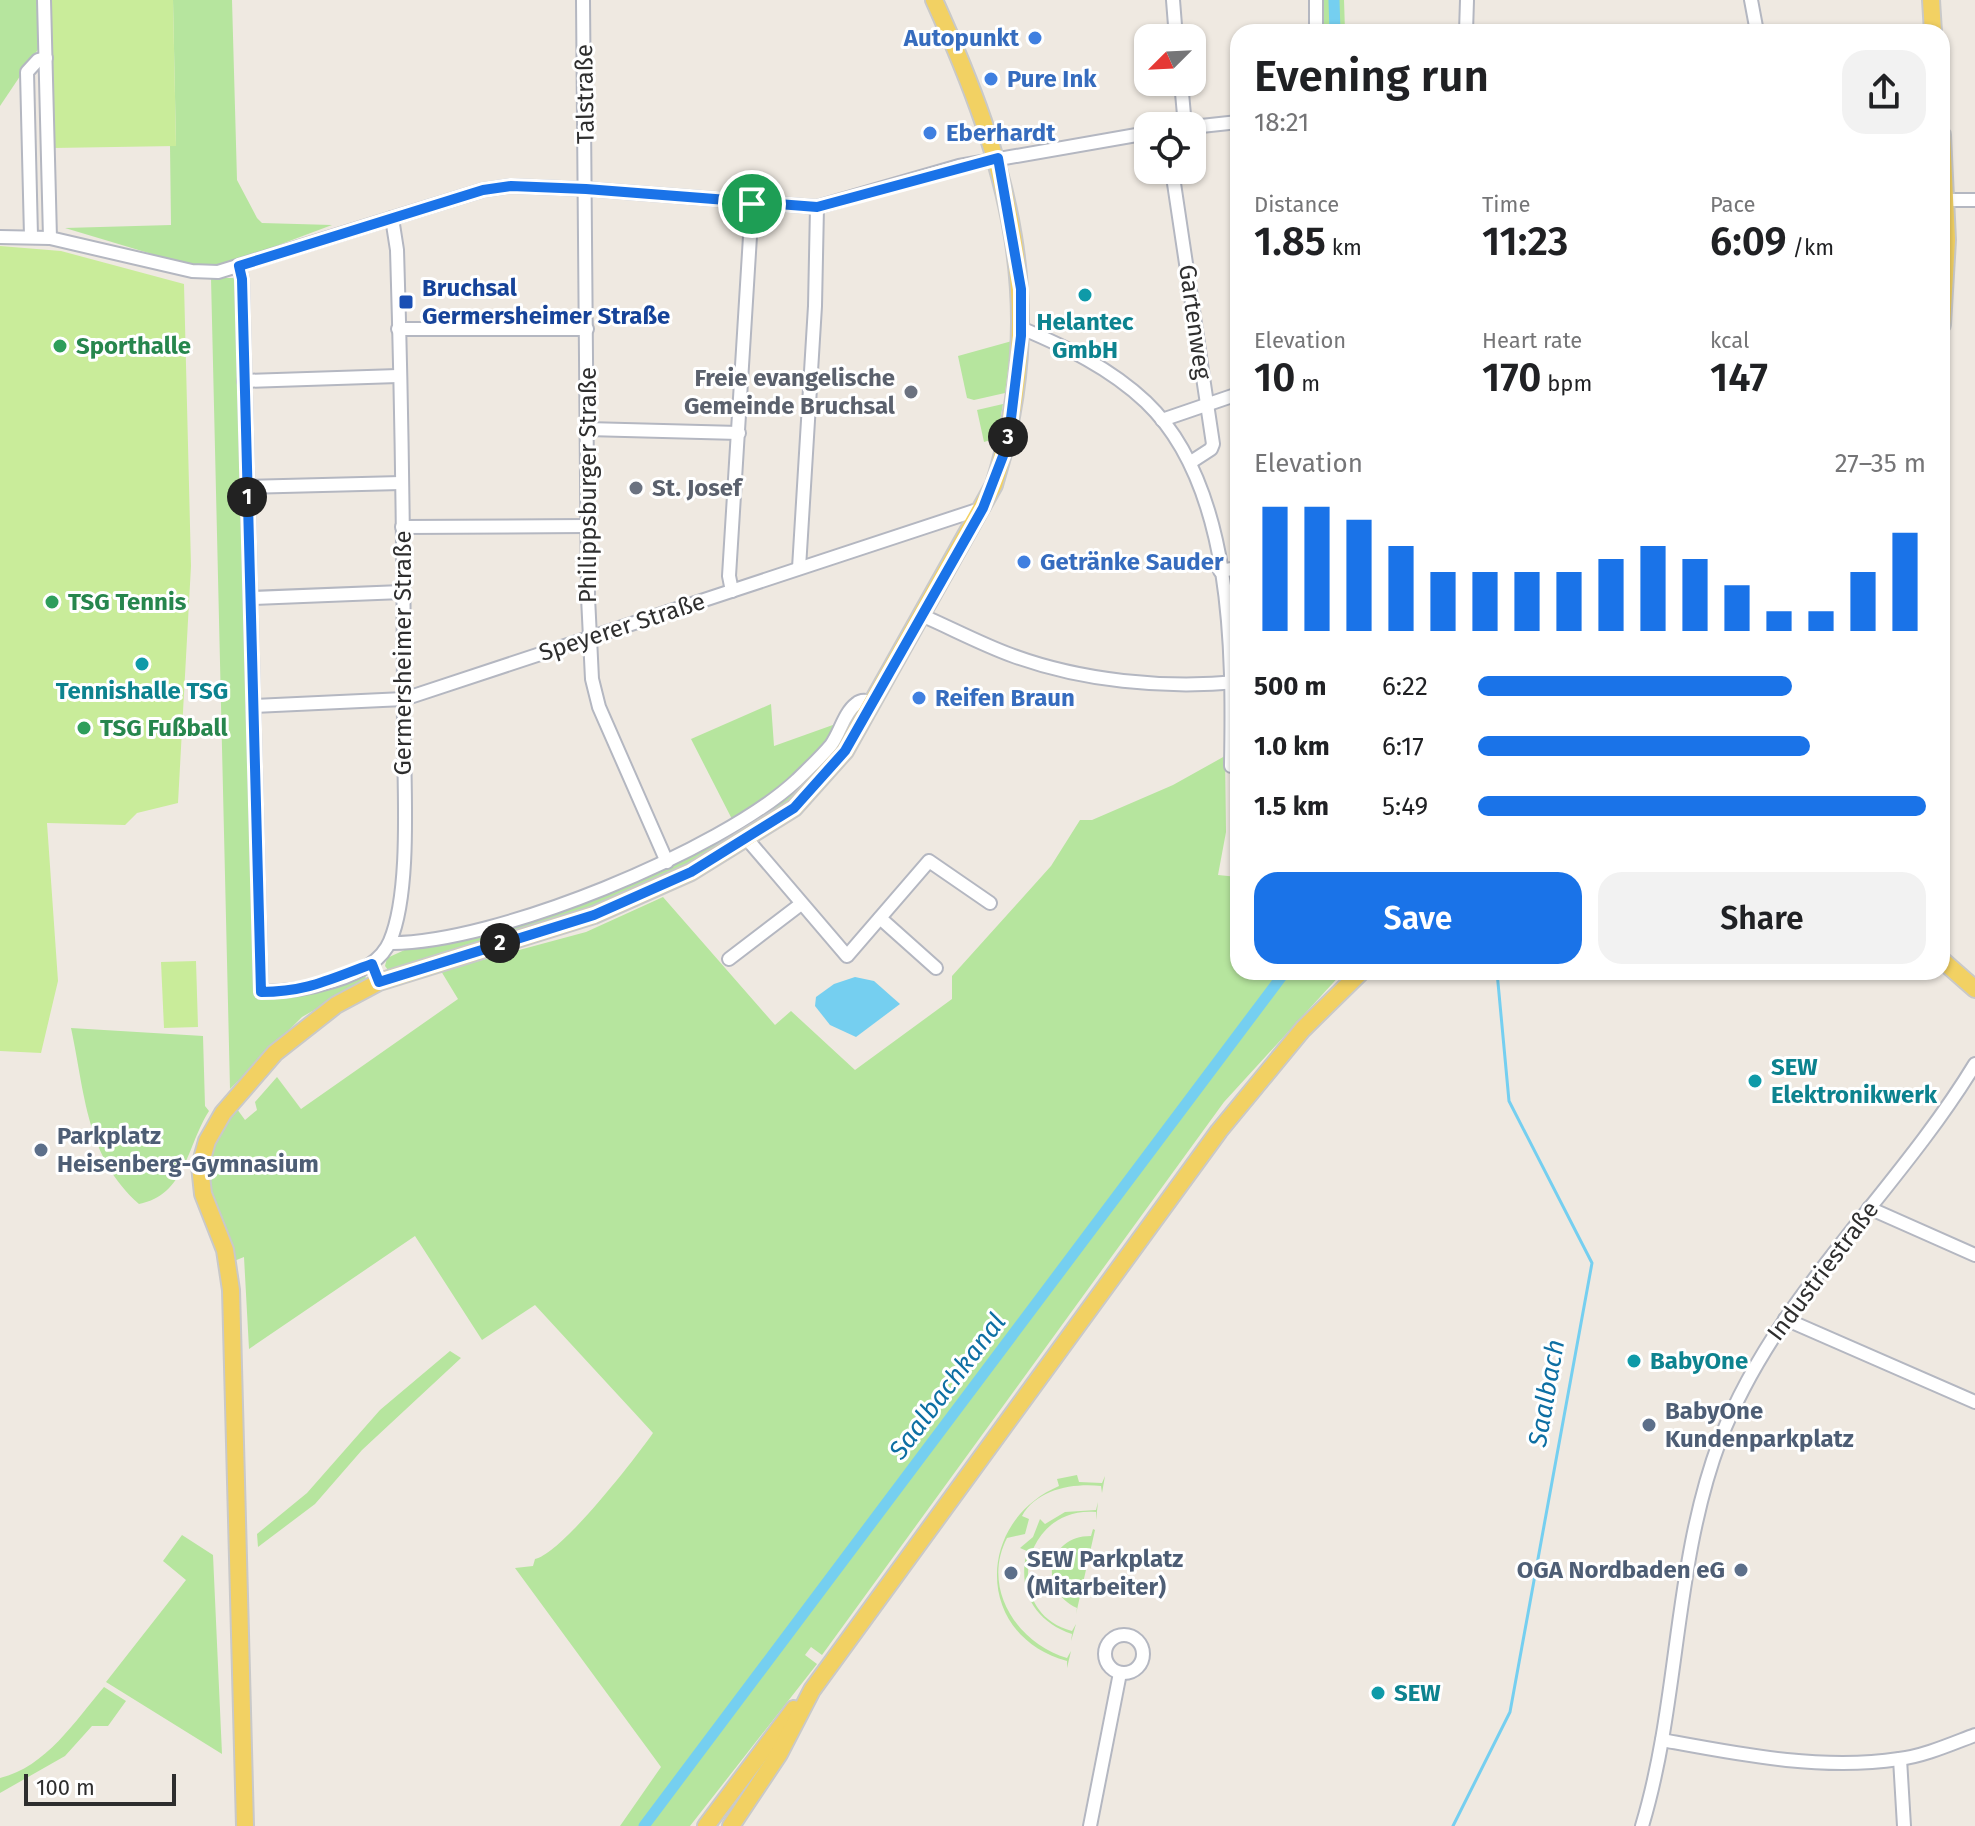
<!DOCTYPE html>
<meta charset="utf-8">
<style>
:root{--surface:#fff;--page:#f2f2f2;--text:#202124;--muted:#757577;--accent:#1a73e8}
body{margin:0;font-family:"Fira Sans",sans-serif;background:var(--page);color:var(--text);height:100vh;display:flex;flex-direction:column;font-size:30px;white-space:nowrap}
*{box-sizing:border-box;margin:0}
p{font-size:26px;color:var(--muted)}
.icon{flex:none;width:44px;height:44px;fill:none;stroke:currentColor;stroke-width:2;stroke-linecap:round;stroke-linejoin:round}
.map{position:relative;flex:1;overflow:hidden}
.drawer{position:absolute;left:1230px;top:24px;width:720px;height:956px;display:flex;flex-direction:column;background:var(--surface);border-radius:24px;box-shadow:0 2px 6px #0004}
.drawer>*{flex:none}
.needle{width:52px;rotate:246deg}
.fabs{position:absolute;left:1134px;top:24px;display:grid;gap:16px}
.fabs a{display:grid;place-items:center;width:72px;height:72px;border-radius:16px;background:var(--surface);box-shadow:0 2px 6px #0004;font-size:40px}
.scale{position:absolute;left:24px;bottom:20px;width:152px;box-sizing:border-box;padding-left:8px;border:4px solid #2e2e2e;border-top:0;font-size:22px;line-height:28px;white-space:nowrap;color:#2e2e2e;-webkit-text-stroke:6px #fff;paint-order:stroke}
.pin{position:absolute;display:grid;place-items:center;width:68px;height:68px;color:#fff;margin:-34px;border:4px solid #fff;border-radius:50%;box-shadow:0 2px 8px #0007}
.km{position:absolute;width:40px;height:40px;margin:-20px;border-radius:50%;background:#222;color:#fff;font-size:22px;line-height:40px;text-align:center}
.round{display:grid;place-items:center;flex:none;width:84px;height:84px;border-radius:24px;background:var(--page)}
.headline{display:flex;align-items:center;justify-content:space-between;height:136px;padding:0 24px}
h1{font-size:44px;font-weight:600;line-height:60px}
.stats{display:grid;grid-template-columns:repeat(3,1fr);gap:12px;height:136px;padding:8px 24px}
.stats div{display:grid;align-content:center}
.stats b{font-size:40px;font-weight:600}
.stats small{font-size:22px;font-weight:400}
.stats p{font-size:22px}
.chart{height:224px;padding:16px 24px}
.chart p{display:flex;justify-content:space-between}
.chart svg{width:100%;height:144px;margin-top:8px;stroke:var(--accent);stroke-width:6}
.button{display:flex;gap:16px;margin-top:auto;padding:16px 24px}
.button a{flex:1;height:92px;border-radius:24px;background:var(--accent);color:#fff;font-size:32px;font-weight:600;line-height:92px;text-align:center}
.button a+a{background:var(--page);color:var(--text)}
ul{padding:0 24px;list-style:none;font-size:26px}
li{display:grid;grid-template-columns:128px 96px 1fr;align-items:center;height:60px}
li i{height:20px;border-radius:10px;background:var(--accent)}
.map>svg:first-child{display:block}
</style>
<div class="map">
<svg width="1975" height="1826" viewBox="0 0 1975 1826">
<rect width="100%" height="100%" fill="#efe9e1"/>
<g fill="#b6e59e">
<polygon points="0,0 40,0 41,45 0,106"/>
<polygon points="173,0 232,0 237,180 257,218 262,223 332,225 231,263 202,269 65,228 171,225 170,146 176,145"/>
<polygon points="1319,0 1344,0 1345,32 1320,32"/>
<polygon points="211,278 237,278 256,997 289,997 366,975 365,981 302,1017 230,1089"/>
<polygon points="1012,341 1005,393 974,400 967,398 958,356"/>
<polygon points="1003,404 997,438 984,442 977,410"/>
<polygon points="873,703 794,808 594,915 439,961 388,970 385,966 387,958 420,943 585,895 735,825 691,739 771,704 774,746 844,721 854,704"/>
<path d="M1225 756 1226 832 1218 875 1238 877V972H1343L1224 1102 822 1655 811 1647 805 1655 817 1664 690 1826H620L661 1767 515 1568 533 1566 535 1559C561 1554 635 1459 653 1433L535 1305 482 1340 415 1236 249 1349 244 1257 234 1261C213 1200 191 1165 237 1109L245 1120 257 1110 255 1102 277 1077 301 1109 458 999 441 971 586 932 663 897 775 1025 791 1011 855 1070 952 999V976L1051 866 1080 820H1092L1173 785Z"/>
<path d="M71 1028 203 1036 205 1106 209 1111C187 1145 186 1195 139 1204 86 1157 85 1093 71 1028Z"/>
<polygon points="450,1351 461,1358 362,1450 315,1504 258,1547 257,1534 307,1493 380,1410"/>
<path d="M1077 1475 1079 1482 1102 1483 1105 1476 1102 1493 1101 1486C1073 1483 1037 1489 1022 1516L1029 1519 1025 1534 1007 1538C981 1588 1017 1643 1067 1658L1071 1651 1067 1668V1661C975 1636 975 1522 1059 1486L1057 1479Z"/>
<path d="M1098 1502 1096 1520V1512C1022 1505 1000 1612 1072 1631L1076 1624 1071 1641 1072 1634C1034 1621 1017 1590 1027 1551L1020 1548 1033 1537 1040 1519 1045 1524 1065 1512 1096 1510Z"/>
<path d="M1093 1529 1095 1530 1076 1614 1077 1608C1038 1590 1046 1536 1091 1536Z"/>
<polygon points="182,1535 213,1555 222,1754 106,1682 186,1580 163,1561"/>
<path d="M104 1687 126 1701 108 1726H92L65 1756 0 1793V1778C46 1767 75 1721 104 1687Z"/>
</g>
<g fill="#c9ec9a">
<polygon points="51,0 173,0 176,146 53,148"/>
<polygon points="0,246 61,251 184,284 191,566 178,803 137,813 125,825 47,823 58,981 41,1053 0,1051"/>
<polygon points="196,961 198,1027 164,1028 161,962"/>
</g>
<polygon fill="#75cff0" points="855,977 874,981 900,1004 856,1037 830,1025 815,1006 816,997 834,984"/>
<g fill="none" stroke-linecap="round" stroke-linejoin="round">
<polyline stroke="#75cff0" stroke-width="3" points="1453,1826 1510,1712 1592,1263 1509,1101 1497,972"/>
<g stroke="#75cff0" stroke-width="11">
<polyline points="1334,0 1335,32"/>
<polyline points="644,1826 1285,972"/>
</g>
<defs>
<g id="minor">
<polyline points="44,0 50,238"/>
<polyline points="583,0 588,597 592,679 599,707 667,862"/>
<polyline points="1173,0 1176,38"/>
<polyline points="1316,0 1316,32"/>
<polyline points="1751,0 1757,32"/>
<polyline points="1466,32 1467,0"/>
<polyline points="1181,82 1185,126"/>
<polyline points="1192,127 1238,122"/>
<polyline points="1172,170 1213,444 1211,449 1191,462"/>
<polyline points="1942,200 1975,200"/>
<polyline points="31,236 27,72 38,60 46,58"/>
<polyline points="0,237 50,238 192,271 218,272 483,190 511,186 586,189 817,207 959,166 1148,133"/>
<path d="M239 266 242 279 261 992C298 992 374 980 390 941 411 892 404 790 404 736 404 574 402 412 397 250L392 218"/>
<path d="M1021 328C1066 347 1110 368 1146 402 1234 486 1233 653 1231 766"/>
<polyline points="398,329 587,329"/>
<polyline points="244,381 398,376"/>
<polyline points="1162,420 1238,394"/>
<polyline points="587,429 739,433"/>
<polyline points="247,487 401,483"/>
<polyline points="402,527 587,526"/>
<polyline points="799,568 815,306 817,207"/>
<polyline points="1220,571 1238,568"/>
<polyline points="732,591 729,576 752,204"/>
<polyline points="251,598 402,592"/>
<path d="M921 615C951 628 981 644 1011 655 1081 681 1164 689 1238 682"/>
<polyline points="253,706 404,699 983,508"/>
<polyline points="747,839 847,956 929,861 990,903"/>
<polyline points="880,918 936,968"/>
<path d="M390 943C494 944 721 851 797 780 808 769 821 757 831 745 840 733 844 713 856 704 862 699 867 701 873 703"/>
<polyline points="729,959 801,904"/>
<polyline points="1869,1208 1975,1255"/>
<polyline points="1785,1319 1975,1402"/>
<circle cx="1124" cy="1654" r="19"/>
<path d="M1662 1740C1738 1754 1821 1771 1899 1759 1924 1756 1951 1744 1975 1735"/>
<polyline points="1900,1759 1904,1826"/>
<polyline points="1090,1826 1120,1673"/>
<path d="M1642 1826C1680 1700 1673 1565 1720 1440 1776 1296 1896 1194 1975 1064"/>
</g>
<g id="major">
<polyline points="1931,0 1933,32"/>
<polyline points="1942,135 1947,240 1942,325"/>
<polyline points="1942,960 1975,989"/>
<path d="M245 1826 231 1290 225 1250 203 1194 200 1166 207 1141 223 1113 275 1053 336 1005 379 982 594 915 691 872 794 808 845 751 994 485C1050 305 1009 166 934 0"/>
<polyline points="706,1826 794,1709"/>
<polyline points="731,1826 779,1754 812,1690 1219,1131 1303,1029 1361,972"/>
</g>
</defs>
<use href="#minor" stroke="#b4b7c1" stroke-width="16"/>
<use href="#major" stroke="#c9c9c9" stroke-width="20"/>
<use href="#minor" stroke="#fff" stroke-width="12"/>
<use href="#major" stroke="#f2d163" stroke-width="16"/>
</g>
<g fill="none" stroke-linecap="round" stroke-linejoin="round">
<defs>
<path id="route" d="M998 158 1021 289V336L1008 443 983 508 845 751 794 808 691 872 594 915 379 982 372 964C330 979 307 992 261 992L242 279 239 266 483 190 511 186 586 189 817 207Z"/>
</defs>
<use href="#route" stroke="#fff" stroke-width="16"/>
<use href="#route" stroke="#1a73e8" stroke-width="10"/>
</g>
<g fill="#3f7fe0" stroke="#fff" stroke-width="3">
<circle cx="1035" cy="38" r="8"/>
<circle cx="991" cy="79" r="8"/>
<circle cx="930" cy="133" r="8"/>
<circle cx="1024" cy="562" r="8"/>
<circle cx="919" cy="698" r="8"/>
</g>
<g fill="#0f9aa8" stroke="#fff" stroke-width="3">
<circle cx="1085" cy="295" r="8"/>
<circle cx="142" cy="664" r="8"/>
<circle cx="1755" cy="1081" r="8"/>
<circle cx="1634" cy="1361" r="8"/>
<circle cx="1378" cy="1693" r="8"/>
</g>
<rect fill="#1a4fb4" stroke="#fff" stroke-width="3" x="398" y="294" width="16" height="16" rx="4"/>
<g fill="#2e9e5b" stroke="#fff" stroke-width="3">
<circle cx="60" cy="346" r="8"/>
<circle cx="52" cy="602" r="8"/>
<circle cx="84" cy="728" r="8"/>
</g>
<g fill="#6b7280" stroke="#fff" stroke-width="3">
<circle cx="911" cy="392" r="8"/>
<circle cx="636" cy="488" r="8"/>
</g>
<g fill="#5c6f8a" stroke="#fff" stroke-width="3">
<circle cx="41" cy="1150" r="8"/>
<circle cx="1649" cy="1425" r="8"/>
<circle cx="1741" cy="1570" r="8"/>
<circle cx="1011" cy="1573" r="8"/>
</g>
<g text-anchor="middle" stroke-width="6" stroke-linejoin="round" paint-order="stroke">
<g font-size="24" font-weight="bold" fill="#366cbe" stroke="#fff" text-anchor="start">
<text x="1019" y="46" text-anchor="end">Autopunkt</text>
<text x="1007" y="87">Pure Ink</text>
<text x="946" y="141">Eberhardt</text>
<text x="1040" y="570">Getränke Sauder</text>
<text x="935" y="706">Reifen Braun</text>
</g>
<g font-size="24" fill="#2e2e2e" stroke="#fff">
<text transform="translate(585 94) rotate(-91)" y="8">Talstraße</text>
<text transform="translate(1195 322) rotate(82)" y="8">Gartenweg</text>
<text transform="translate(588 485) rotate(-90)" y="8">Philippsburger Straße</text>
<text transform="translate(622 627) rotate(-18)" y="8">Speyerer Straße</text>
<text transform="translate(403 653) rotate(-90)" y="8">Germersheimer Straße</text>
<text transform="translate(1823 1271) rotate(-53)" y="8">Industriestraße</text>
</g>
<g font-size="24" font-weight="bold" fill="#164399" stroke="#fff" text-anchor="start">
<text x="422" y="296">Bruchsal<tspan x="422" dy="28">Germersheimer Straße</tspan></text>
</g>
<g font-size="24" font-weight="bold" fill="#0d838f" stroke="#fff" text-anchor="start">
<text x="1085" y="330" text-anchor="middle">Helantec<tspan x="1085" dy="28">GmbH</tspan></text>
<text x="142" y="699" text-anchor="middle">Tennishalle TSG</text>
<text x="1771" y="1075">SEW<tspan x="1771" dy="28">Elektronikwerk</tspan></text>
<text x="1650" y="1369">BabyOne</text>
<text x="1394" y="1701">SEW</text>
</g>
<g font-size="24" font-weight="bold" fill="#27864d" stroke="#fff" text-anchor="start">
<text x="76" y="354">Sporthalle</text>
<text x="68" y="610">TSG Tennis</text>
<text x="100" y="736">TSG Fußball</text>
</g>
<g font-size="24" font-weight="bold" fill="#5b616d" stroke="#fff" text-anchor="end">
<text x="895" y="386">Freie evangelische<tspan x="895" dy="28">Gemeinde Bruchsal</tspan></text>
<text x="652" y="496" text-anchor="start">St. Josef</text>
</g>
<g font-size="24" font-weight="bold" fill="#4e5e75" stroke="#fff" text-anchor="start">
<text x="57" y="1144">Parkplatz<tspan x="57" dy="28">Heisenberg-Gymnasium</tspan></text>
<text x="1665" y="1419">BabyOne<tspan x="1665" dy="28">Kundenparkplatz</tspan></text>
<text x="1027" y="1567">SEW Parkplatz<tspan x="1027" dy="28">(Mitarbeiter)</tspan></text>
<text x="1725" y="1578" text-anchor="end">OGA Nordbaden eG</text>
</g>
<g font-size="26" font-style="italic" fill="#0d6fa3" stroke="#fff">
<text transform="translate(947 1386) rotate(-53)" y="9">Saalbachkanal</text>
<text transform="translate(1546 1393) rotate(-80)" y="9">Saalbach</text>
</g>
</g>
</svg>
<div class="fabs">
<a><svg class="needle" viewBox="-14 -14 28 28"><path d="M0-13l5 13h-10z" fill="#e53935"/><path d="M0 13l5-13h-10z" fill="#757577"/></svg></a>
<a><svg class="icon" aria-label="locate" viewBox="0 0 24 24"><circle cx="12" cy="12" r="6"/><path d="M12 2v4M12 18v4M2 12h4M18 12h4"/></svg></a>
</div>
<div class="scale">100 m</div>
<div class="pin" style="left:752px;top:204px;background:#1e9e55"><svg class="icon" aria-label="arrive" viewBox="0 0 24 24"><path d="M6 21V4h12l-3 4 3 4H6"/></svg></div>
<b class="km" style="left:247px;top:497px">1</b>
<b class="km" style="left:500px;top:943px">2</b>
<b class="km" style="left:1008px;top:437px">3</b>
<section class="drawer">
<div class="headline"><div><h1>Evening run</h1><p>18:21</p></div><a class="round"><svg class="icon" aria-label="share" viewBox="0 0 24 24"><path d="M12 15V3M7 8l5-5 5 5M5 13v7h14v-7"/></svg></a></div>
<div class="stats">
<div><p>Distance</p><b>1.85<small> km</small></b></div>
<div><p>Time</p><b>11:23</b></div>
<div><p>Pace</p><b>6:09<small> /km</small></b></div>
</div>
<div class="stats">
<div><p>Elevation</p><b>10<small> m</small></b></div>
<div><p>Heart rate</p><b>170<small> bpm</small></b></div>
<div><p>kcal</p><b>147</b></div>
</div>
<div class="chart"><p><span>Elevation</span>27–35 m</p>
<svg viewBox="0 0 160 44" preserveAspectRatio="none"><path d="M5 44V6M15 44V6M25 44V10M35 44V18M45 44V26M55 44V26M65 44V26M75 44V26M85 44V22M95 44V18M105 44V22M115 44V30M125 44V38M135 44V38M145 44V26M155 44V14"/></svg>
</div>
<ul>
<li><b>500 m</b>6:22<i style="width:70%"></i></li>
<li><b>1.0 km</b>6:17<i style="width:74%"></i></li>
<li><b>1.5 km</b>5:49<i style="width:100%"></i></li>
</ul>
<div class="button"><a>Save</a><a>Share</a></div>
</section>
</div>
